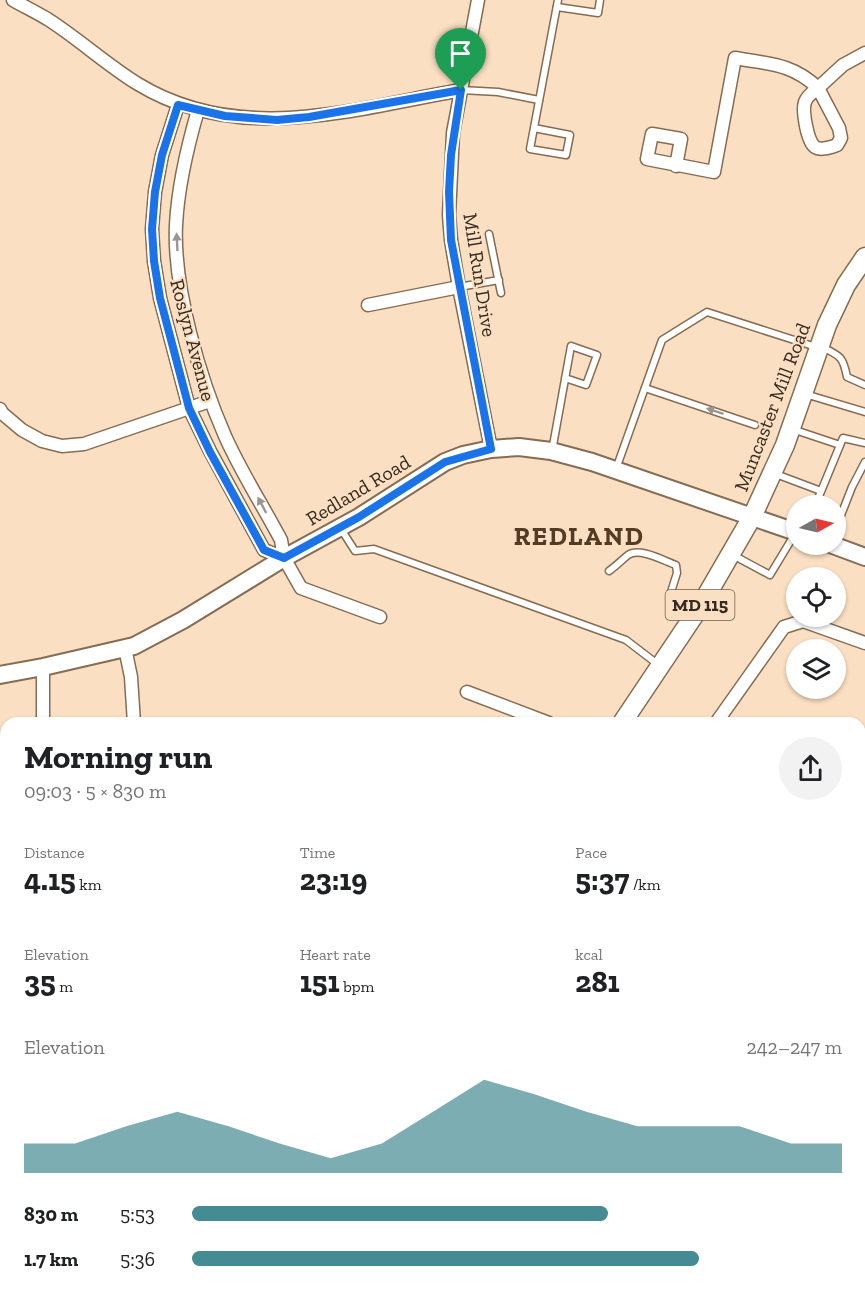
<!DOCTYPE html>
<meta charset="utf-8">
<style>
:root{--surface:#fff;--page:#f2f2f2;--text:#202124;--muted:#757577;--accent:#448b94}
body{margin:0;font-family:"Zilla Slab",serif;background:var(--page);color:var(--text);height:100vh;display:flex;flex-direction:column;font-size:22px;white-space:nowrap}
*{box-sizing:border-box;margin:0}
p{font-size:20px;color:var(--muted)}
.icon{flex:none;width:33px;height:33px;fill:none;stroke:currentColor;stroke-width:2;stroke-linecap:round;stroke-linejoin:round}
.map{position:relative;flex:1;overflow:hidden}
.side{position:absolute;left:0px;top:717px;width:866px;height:576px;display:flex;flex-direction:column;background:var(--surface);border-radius:18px 18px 0 0;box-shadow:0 2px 4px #0004}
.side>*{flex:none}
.needle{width:39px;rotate:82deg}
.controls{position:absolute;left:786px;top:495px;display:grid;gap:12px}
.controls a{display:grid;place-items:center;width:60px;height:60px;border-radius:50%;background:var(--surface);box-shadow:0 2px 4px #0004;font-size:30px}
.pin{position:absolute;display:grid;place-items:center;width:51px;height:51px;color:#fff;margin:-62px -26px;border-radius:50% 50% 50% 0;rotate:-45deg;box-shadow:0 0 6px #0007}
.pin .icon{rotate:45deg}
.round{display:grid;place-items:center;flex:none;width:63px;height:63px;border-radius:32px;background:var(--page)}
.summary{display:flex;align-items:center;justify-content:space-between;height:102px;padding:0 24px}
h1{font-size:33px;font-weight:700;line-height:45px}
.figures{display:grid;grid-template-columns:repeat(3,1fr);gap:9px;height:102px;padding:6px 24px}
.figures div{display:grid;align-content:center}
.figures b{font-size:30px;font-weight:700}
.figures small{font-size:16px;font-weight:400}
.figures p{font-size:16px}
.chart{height:168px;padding:12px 24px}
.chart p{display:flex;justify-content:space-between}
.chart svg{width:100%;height:108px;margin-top:6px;fill:var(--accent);opacity:.7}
ul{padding:0 24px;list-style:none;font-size:20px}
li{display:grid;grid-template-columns:96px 72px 1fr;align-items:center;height:45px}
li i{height:15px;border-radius:8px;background:var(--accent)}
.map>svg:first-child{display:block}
</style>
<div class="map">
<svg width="865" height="1293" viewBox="0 0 865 1293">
<rect width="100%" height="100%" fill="#fbdfc2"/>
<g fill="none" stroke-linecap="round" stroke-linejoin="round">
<defs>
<g id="lane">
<polyline points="557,7 598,13 600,0"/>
<polyline points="461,90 498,92 539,100"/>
<polyline points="534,128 570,135 566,155 530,149 558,0"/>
<polyline points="489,234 501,293"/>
<polyline points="459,287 499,280"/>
<path d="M822 347C840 356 843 356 847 377L865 385"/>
<polyline points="645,388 755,425"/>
<polyline points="805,394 865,412"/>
<polyline points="792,429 840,445"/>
<polyline points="552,451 571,346 597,355 586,385 565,378"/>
<polyline points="616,469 662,340 707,312 816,347"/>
<polyline points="773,473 821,491"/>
<polyline points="815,506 843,438 865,443"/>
<polyline points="836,528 852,487 865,462"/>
<polyline points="341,529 355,551 374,549 626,640 660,666"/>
<polyline points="731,554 770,575 796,532"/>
<path d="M609 571C616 566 622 560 628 555 640 547 664 561 676 565L677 573 671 592"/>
</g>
<g id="street">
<path d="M13 0C25 7 38 13 49 20 80 40 107 65 138 84 240 146 353 109 461 90"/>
<polyline points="478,0 453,133 449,215 451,240 459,287 491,449"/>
<path d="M818 88 839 128 841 138 837 145C831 147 821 151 815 147 807 141 802 110 805 102 807 96 813 92 818 88Z"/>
<polyline points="178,105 162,155 155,192 152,229 154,261 160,298 189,408 210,451 264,550 284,558"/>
<path d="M198 110C187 148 178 185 176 225 173 288 200 379 225 436 241 472 263 506 281 540L284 558 301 588 380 617"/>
<path d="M676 166 681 139 652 134 647 159 714 172 735 58C768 64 792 63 818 88L843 65 865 53"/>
<polyline points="368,305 459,287"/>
<polyline points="0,409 2,413 22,430 42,441 62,446 84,444 210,401"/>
<polyline points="125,648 131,677 134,723"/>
<polyline points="43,667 43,723"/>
<polyline points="467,692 549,723"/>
<polyline points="716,723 784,627 803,621 865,643"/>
<polyline points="860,795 865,787"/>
<polyline points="860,1096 865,1099"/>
<polyline points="302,1287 311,1293"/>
</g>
<g id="secondary">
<polyline points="830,544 865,557"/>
<polyline points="0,675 43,667 134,646 183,620 284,558 359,517 445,462 463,455 491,449 519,447 551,451 592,462 796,532"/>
</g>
<g id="primary">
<polyline points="622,723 701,605 752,517 785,445 827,325 846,285 865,257"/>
<polyline points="251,1293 255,1287"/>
</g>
</defs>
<use href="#lane" stroke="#856c52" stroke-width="9"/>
<use href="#street" stroke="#856c52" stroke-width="15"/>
<use href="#secondary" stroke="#856c52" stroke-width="20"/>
<use href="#primary" stroke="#856c52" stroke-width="21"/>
<use href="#lane" stroke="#fff" stroke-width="6"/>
<use href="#street" stroke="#fff" stroke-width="12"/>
<use href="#secondary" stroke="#fff" stroke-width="16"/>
<use href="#primary" stroke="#fff" stroke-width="18"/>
</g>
<defs><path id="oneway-solid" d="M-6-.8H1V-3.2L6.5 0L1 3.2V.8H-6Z" transform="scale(1.5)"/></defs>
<g fill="#9a9590">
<use href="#oneway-solid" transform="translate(177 242) rotate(-93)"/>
<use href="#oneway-solid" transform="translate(715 411) rotate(-162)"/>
<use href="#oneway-solid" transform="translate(262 505) rotate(-118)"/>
</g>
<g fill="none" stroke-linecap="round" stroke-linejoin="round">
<defs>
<polygon id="route" points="461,90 451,155 449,192 451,240 491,449 445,462 359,517 284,558 264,550 210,452 189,408 160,298 154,261 152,229 155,192 162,155 178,105 225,116 277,120 309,117"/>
</defs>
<use href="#route" stroke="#fff" stroke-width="12"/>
<use href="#route" stroke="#1a73e8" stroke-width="8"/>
</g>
<g text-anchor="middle" stroke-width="4.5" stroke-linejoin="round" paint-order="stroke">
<rect fill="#fbdfc2" stroke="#706151" stroke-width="1.5" x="665.5" y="590" width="69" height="30" rx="4.5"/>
<g font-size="18" font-weight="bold" fill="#352b20">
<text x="700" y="611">MD 115</text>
</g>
<g font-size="20" fill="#352b20" stroke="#fbdfc2">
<text transform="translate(480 275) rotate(81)" y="7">Mill Run Drive</text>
<text transform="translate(193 340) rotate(75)" y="7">Roslyn Avenue</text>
<text transform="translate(772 407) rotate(-69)" y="7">Muncaster Mill Road</text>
<text transform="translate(358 490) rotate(-31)" y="7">Redland Road</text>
</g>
<g font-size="26" font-weight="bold" letter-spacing="1.5" fill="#523c23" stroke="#fbdfc2">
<text x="579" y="545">REDLAND</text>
</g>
</g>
</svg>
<div class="controls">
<a><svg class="needle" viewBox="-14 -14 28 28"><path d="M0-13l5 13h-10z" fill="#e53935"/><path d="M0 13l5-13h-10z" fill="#757577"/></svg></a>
<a><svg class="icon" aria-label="locate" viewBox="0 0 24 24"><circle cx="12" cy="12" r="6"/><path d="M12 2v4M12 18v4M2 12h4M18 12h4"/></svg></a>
<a><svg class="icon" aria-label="layers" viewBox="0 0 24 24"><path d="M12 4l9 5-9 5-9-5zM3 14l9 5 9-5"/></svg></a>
</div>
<div class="pin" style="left:461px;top:90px;background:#1e9e55"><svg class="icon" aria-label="arrive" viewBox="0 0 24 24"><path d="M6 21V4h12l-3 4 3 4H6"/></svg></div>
<section class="side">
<div class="summary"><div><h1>Morning run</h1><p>09:03 · 5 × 830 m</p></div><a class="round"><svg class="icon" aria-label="share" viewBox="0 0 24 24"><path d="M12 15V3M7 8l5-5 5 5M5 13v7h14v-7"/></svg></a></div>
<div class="figures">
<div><p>Distance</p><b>4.15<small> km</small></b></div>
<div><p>Time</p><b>23:19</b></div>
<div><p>Pace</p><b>5:37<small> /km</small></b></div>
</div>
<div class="figures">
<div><p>Elevation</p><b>35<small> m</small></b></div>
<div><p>Heart rate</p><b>151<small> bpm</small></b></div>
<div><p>kcal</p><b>281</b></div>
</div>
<div class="chart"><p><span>Elevation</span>242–247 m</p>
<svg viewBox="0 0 160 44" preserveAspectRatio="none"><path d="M0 44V32L10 32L20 25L30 19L40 25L50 32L60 38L70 32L80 19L90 6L100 12L110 19L120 25L130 25L140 25L150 32L160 32V44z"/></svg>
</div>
<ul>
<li><b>830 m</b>5:53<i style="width:64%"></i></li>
<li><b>1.7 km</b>5:36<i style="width:78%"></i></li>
</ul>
</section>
</div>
